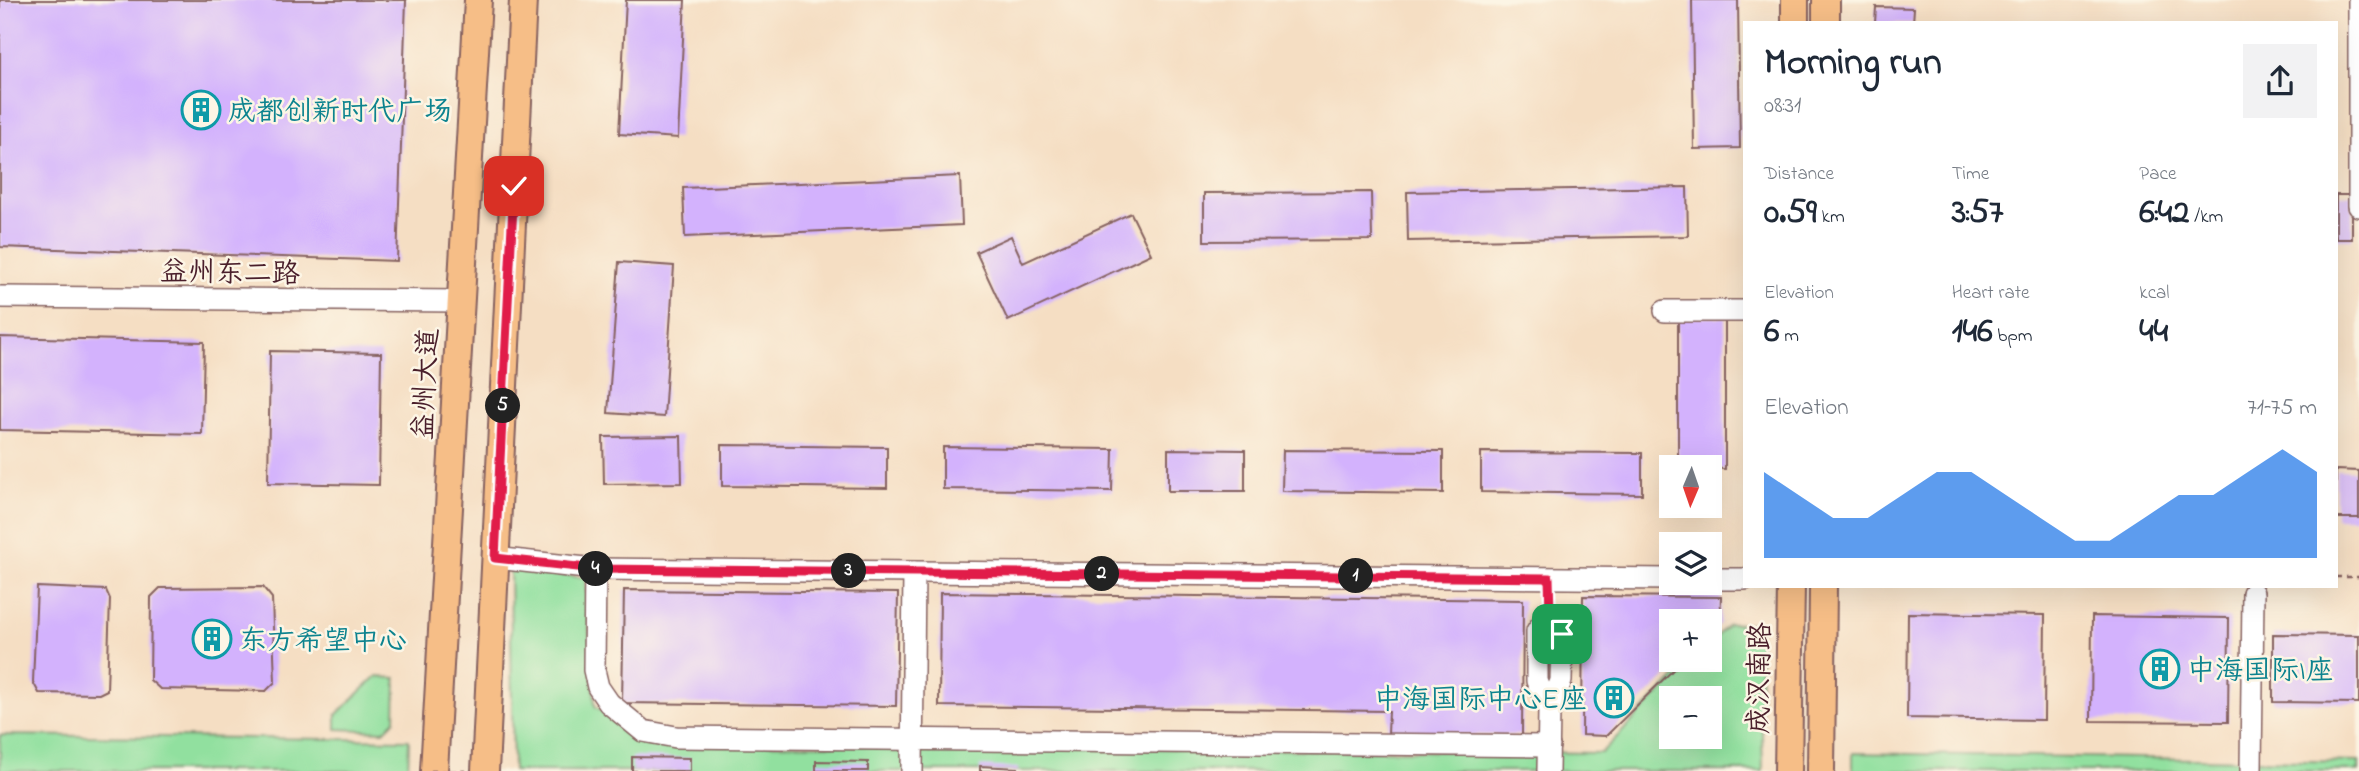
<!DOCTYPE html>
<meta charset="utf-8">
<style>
:root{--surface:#fff;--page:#f2f2f3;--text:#1f2937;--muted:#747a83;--accent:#1a73e8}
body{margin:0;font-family:"Indie Flower","LXGW WenKai TC",sans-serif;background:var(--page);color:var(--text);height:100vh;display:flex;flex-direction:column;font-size:26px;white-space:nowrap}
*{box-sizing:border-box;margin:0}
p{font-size:23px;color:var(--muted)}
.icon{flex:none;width:38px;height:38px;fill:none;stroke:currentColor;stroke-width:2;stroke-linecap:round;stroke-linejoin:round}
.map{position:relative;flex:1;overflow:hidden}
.sheet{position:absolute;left:1743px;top:21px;width:595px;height:567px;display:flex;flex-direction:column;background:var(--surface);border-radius:0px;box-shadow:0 7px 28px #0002}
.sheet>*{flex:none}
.needle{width:46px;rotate:182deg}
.controls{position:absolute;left:1659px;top:455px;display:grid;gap:14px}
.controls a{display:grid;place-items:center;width:63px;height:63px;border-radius:0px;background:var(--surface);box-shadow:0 7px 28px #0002;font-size:35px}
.pin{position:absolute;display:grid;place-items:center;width:60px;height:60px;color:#fff;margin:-30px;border-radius:14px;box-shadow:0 4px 10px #0006}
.km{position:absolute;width:35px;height:35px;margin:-18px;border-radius:50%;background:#222;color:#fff;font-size:19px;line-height:35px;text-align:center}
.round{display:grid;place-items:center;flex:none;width:74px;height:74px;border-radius:0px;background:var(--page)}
.head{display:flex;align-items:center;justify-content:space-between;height:119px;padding:0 21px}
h1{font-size:38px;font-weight:700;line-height:52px}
.metrics{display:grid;grid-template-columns:repeat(3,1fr);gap:10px;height:119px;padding:7px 21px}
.metrics div{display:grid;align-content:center}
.metrics b{font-size:35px;font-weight:700}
.metrics small{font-size:19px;font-weight:400}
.metrics p{font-size:19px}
.chart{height:196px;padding:14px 21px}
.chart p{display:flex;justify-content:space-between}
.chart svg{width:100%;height:126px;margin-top:7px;fill:var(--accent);opacity:.7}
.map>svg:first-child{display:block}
</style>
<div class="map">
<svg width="2359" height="771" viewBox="0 0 2359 771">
<rect width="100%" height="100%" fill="#fcf5e5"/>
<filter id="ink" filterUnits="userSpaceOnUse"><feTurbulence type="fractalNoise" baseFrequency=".0143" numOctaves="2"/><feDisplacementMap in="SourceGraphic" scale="14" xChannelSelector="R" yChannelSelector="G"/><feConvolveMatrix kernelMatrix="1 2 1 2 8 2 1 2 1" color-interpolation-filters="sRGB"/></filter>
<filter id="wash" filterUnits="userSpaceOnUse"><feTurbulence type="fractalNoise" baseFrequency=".00686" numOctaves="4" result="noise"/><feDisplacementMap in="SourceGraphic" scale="28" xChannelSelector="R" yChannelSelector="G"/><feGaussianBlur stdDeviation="1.57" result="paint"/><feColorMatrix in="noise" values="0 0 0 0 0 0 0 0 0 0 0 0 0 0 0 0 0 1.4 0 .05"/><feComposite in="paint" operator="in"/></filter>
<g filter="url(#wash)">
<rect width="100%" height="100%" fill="#f5dec3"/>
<g fill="#91e09f" stroke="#6e8065" stroke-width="2" fill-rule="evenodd">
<path d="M510 568 585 578 595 706 648 743 1601 753 1693 660H1710V643L1728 624 1759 623 1763 771H513ZM1671 698H1710V737H1671Z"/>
<polygon points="376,677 396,678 395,720 384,731 336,729 336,715"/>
<polygon points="0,735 409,740 408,771 0,771"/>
<polygon points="1853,753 2359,762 2359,771 1853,771"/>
</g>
<g id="blocks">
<g fill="#d3b2fd">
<polygon points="0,0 406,0 397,261 0,247"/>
<polygon points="626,0 685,0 678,138 619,134"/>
<polygon points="1692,0 1738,0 1740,148 1694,149"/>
<polygon points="1876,7 1914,8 1913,23 1875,23"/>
<polygon points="960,176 962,225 685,237 683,188"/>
<polygon points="1687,187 1688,236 1408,241 1407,192"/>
<polygon points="1371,192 1372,240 1204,241 1204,193"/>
<rect x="2336" y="195" width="16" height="44"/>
<polygon points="1131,213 1151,254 1008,321 976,252 1011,236 1023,263"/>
<polygon points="619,262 674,266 664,417 608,413"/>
<polygon points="1725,317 1725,469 1678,467 1678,318"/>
<polygon points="0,337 204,342 202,434 0,430"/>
<polygon points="270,351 381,353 379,485 268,483"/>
<polygon points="681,436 682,483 604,484 603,437"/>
<polygon points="722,445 887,447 887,488 722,486"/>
<polygon points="943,447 1113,449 1112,491 943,489"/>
<polygon points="1168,449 1245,450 1245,491 1168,491"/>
<polygon points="1283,450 1443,451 1443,493 1282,491"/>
<polygon points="1481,452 1642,453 1642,494 1481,492"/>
<polygon points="2336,470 2359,471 2359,518 2336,518"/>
<polygon points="37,587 106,590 110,599 107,690 99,694 39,693 33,682"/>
<polygon points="263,587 272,598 275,682 266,691 160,689 150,680 151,597 160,588"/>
<polygon points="624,590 898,593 896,706 622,703"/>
<polygon points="940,593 1523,600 1522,735 1388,734 1389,711 939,706"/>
<polygon points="1583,596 1721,597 1720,623 1710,633 1710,621 1671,621 1671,660 1683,660 1606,736 1582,735"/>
<polygon points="1908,613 2045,615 2044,720 1907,718"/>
<polygon points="2092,616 2229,618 2228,722 2091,721"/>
<polygon points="2273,634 2359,635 2359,703 2273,702"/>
<polygon points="632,757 690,758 690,771 632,771"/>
<polygon points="816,761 868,762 868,771 816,771"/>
<polygon points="980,766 1018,768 1018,771 980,771"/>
</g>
</g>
</g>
<g filter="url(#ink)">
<use href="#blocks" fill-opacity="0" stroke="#866260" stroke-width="2"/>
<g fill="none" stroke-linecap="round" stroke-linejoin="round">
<defs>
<g id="minor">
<polyline points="2359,0 2359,206"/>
<polyline points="0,297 460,301"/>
<polyline points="1665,311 1745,311"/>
<polyline points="495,558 595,569 594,670 598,687 609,703 643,731 676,737 1549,746"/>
<polyline points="595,569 1671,579"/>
<polyline points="1710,579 1745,579"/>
<polyline points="912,771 914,572"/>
<polyline points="1548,771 1549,710 1561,681 1562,634 1550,613 1537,631 1537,681 1549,710"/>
<polyline points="2251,771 2253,593"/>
</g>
<g id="major">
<polyline points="1795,23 1795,0"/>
<polyline points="1826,23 1826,0"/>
<polyline points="434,771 478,0"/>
<polyline points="485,771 523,0"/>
<polyline points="1788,771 1791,586"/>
<polyline points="1821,771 1823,586"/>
</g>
</defs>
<use href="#minor" stroke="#866260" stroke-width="24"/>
<use href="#major" stroke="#866260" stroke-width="30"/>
<polyline stroke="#866260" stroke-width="2.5" stroke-dasharray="5 5" stroke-linecap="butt" points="2336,577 2359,577"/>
<use href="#minor" stroke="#fff" stroke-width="21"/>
<use href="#major" stroke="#f6be87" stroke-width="26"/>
<polyline stroke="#866260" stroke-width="2.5" stroke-dasharray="5 5" stroke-linecap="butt" points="431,771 468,771"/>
</g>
</g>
<g fill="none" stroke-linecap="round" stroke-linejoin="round" filter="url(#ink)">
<defs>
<polyline id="route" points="514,186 495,558 596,569 1549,578 1550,613 1562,634"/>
</defs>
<use href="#route" stroke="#fff" stroke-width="14"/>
<use href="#route" stroke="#e11d48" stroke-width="9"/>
</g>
<defs>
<symbol id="building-ring" viewBox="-11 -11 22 22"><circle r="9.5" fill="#fcf5e5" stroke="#0f9aa8" stroke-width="1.5"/><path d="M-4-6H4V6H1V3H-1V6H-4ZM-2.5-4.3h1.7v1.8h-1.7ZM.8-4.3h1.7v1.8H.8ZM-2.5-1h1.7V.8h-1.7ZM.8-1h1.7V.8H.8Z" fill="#0f9aa8"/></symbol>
</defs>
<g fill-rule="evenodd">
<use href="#building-ring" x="179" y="88" width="44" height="44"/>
<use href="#building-ring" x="190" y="617" width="44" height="44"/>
<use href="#building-ring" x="2138" y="647" width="44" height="44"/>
<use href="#building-ring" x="1592" y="676" width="44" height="44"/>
</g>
<g text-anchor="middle" stroke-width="5" stroke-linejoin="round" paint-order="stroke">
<g font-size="28" fill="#0d838f" stroke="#fcf5e5" text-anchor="start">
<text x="228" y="120">成都创新时代广场</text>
<text x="239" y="649">东方希望中心</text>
<text x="2187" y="679">中海国际I座</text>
<text x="1587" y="708" text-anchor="end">中海国际中心E座</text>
</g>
<g font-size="28" fill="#4a1f2b" stroke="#fcf5e5">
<text transform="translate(230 271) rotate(1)" y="10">益州东二路</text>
<text transform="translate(424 384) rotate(-87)" y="10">益州大道</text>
<text transform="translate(1758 678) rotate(-89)" y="10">成汉南路</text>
</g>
</g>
</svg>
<div class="controls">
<a><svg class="needle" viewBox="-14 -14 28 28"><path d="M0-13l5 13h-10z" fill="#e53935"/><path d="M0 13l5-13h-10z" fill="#747a83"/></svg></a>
<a><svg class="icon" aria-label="layers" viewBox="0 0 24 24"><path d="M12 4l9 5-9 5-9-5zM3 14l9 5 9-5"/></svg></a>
<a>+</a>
<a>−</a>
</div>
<div class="pin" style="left:1562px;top:634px;background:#1e9e55"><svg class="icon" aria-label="arrive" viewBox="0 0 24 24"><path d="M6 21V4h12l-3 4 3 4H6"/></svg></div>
<div class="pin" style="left:514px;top:186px;background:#d93025"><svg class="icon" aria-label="check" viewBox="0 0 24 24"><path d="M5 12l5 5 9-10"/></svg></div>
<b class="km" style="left:1356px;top:576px">1</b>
<b class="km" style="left:1102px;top:574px">2</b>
<b class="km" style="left:849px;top:571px">3</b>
<b class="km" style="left:596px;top:569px">4</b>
<b class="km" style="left:503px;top:406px">5</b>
<section class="sheet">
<div class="head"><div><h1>Morning run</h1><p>08:31</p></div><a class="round"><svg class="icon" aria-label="share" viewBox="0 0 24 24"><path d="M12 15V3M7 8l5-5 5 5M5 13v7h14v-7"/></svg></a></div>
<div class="metrics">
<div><p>Distance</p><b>0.59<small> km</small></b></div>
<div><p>Time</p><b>3:57</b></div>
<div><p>Pace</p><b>6:42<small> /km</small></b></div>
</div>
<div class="metrics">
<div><p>Elevation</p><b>6<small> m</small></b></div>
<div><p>Heart rate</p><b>146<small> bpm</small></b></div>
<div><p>kcal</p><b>44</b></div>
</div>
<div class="chart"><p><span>Elevation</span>71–75 m</p>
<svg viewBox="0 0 160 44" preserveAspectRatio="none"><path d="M0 44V14L10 22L20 30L30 30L40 22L50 14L60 14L70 22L80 30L90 38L100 38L110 30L120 22L130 22L140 14L150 6L160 14V44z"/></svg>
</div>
</section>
</div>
